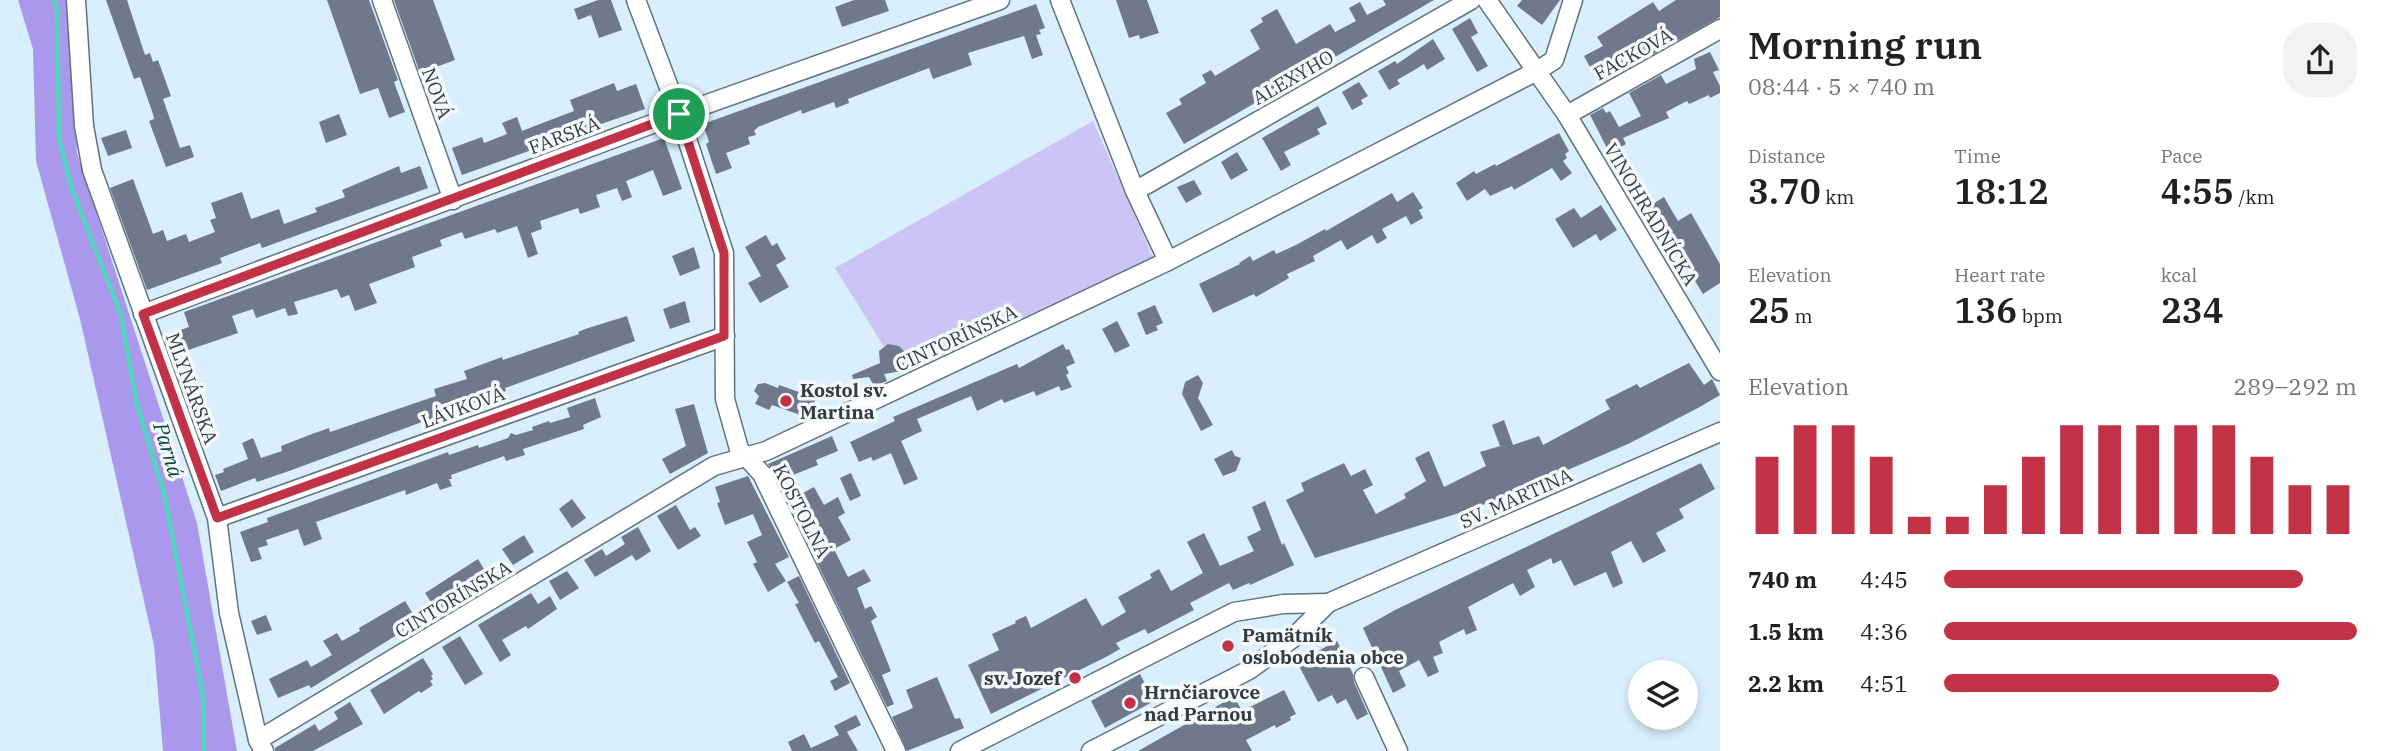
<!DOCTYPE html>
<meta charset="utf-8">
<style>
:root{--surface:#fff;--page:#f2f2f2;--text:#202124;--muted:#757577;--accent:#c23247}
body{margin:0;font-family:"IBM Plex Serif",serif;background:var(--page);color:var(--text);height:100vh;display:flex;flex-direction:column;font-size:26px;white-space:nowrap}
*{box-sizing:border-box;margin:0}
p{font-size:23px;color:var(--muted)}
.icon{flex:none;width:38px;height:38px;fill:none;stroke:currentColor;stroke-width:2;stroke-linecap:round;stroke-linejoin:round}
.map{position:relative;flex:1;overflow:hidden}
.sheet{display:flex;flex-direction:column;background:var(--surface);width:665px}
.sheet>*{flex:none}
.controls{position:absolute;left:1628px;top:660px;display:grid;gap:14px}
.controls a{display:grid;place-items:center;width:70px;height:70px;border-radius:50%;background:var(--surface);box-shadow:0 4px 10px #0003;font-size:35px}
.pin{position:absolute;display:grid;place-items:center;width:60px;height:60px;color:#fff;margin:-30px;border:4px solid #fff;border-radius:50%;box-shadow:0 2px 7px #0007}
.round{display:grid;place-items:center;flex:none;width:74px;height:74px;border-radius:28px;background:var(--page)}
.overview{display:flex;align-items:center;justify-content:space-between;height:119px;padding:0 28px}
h1{font-size:38px;font-weight:600;line-height:52px}
.figures{display:grid;grid-template-columns:repeat(3,1fr);gap:10px;height:119px;padding:7px 28px}
.figures div{display:grid;align-content:center}
.figures b{font-size:35px;font-weight:600}
.figures small{font-size:19px;font-weight:400}
.figures p{font-size:19px}
.chart{height:196px;padding:14px 28px}
.chart p{display:flex;justify-content:space-between}
.chart svg{width:100%;height:126px;margin-top:7px;stroke:var(--accent);stroke-width:6}
ul{padding:0 28px;list-style:none;font-size:23px}
li{display:grid;grid-template-columns:112px 84px 1fr;align-items:center;height:52px}
li i{height:18px;border-radius:9px;background:var(--accent)}
main{display:flex;flex:1;min-height:0}
.map>svg:first-child{display:block}
</style>
<main>
<div class="map">
<svg width="1720" height="751" viewBox="0 0 1720 751">
<rect width="100%" height="100%" fill="#d9effd"/>
<polygon fill="#ccc4f4" points="1093,121 1153,257 901,374 835,268"/>
<polygon fill="#a998ec" points="18,0 68,0 77,153 197,523 237,751 163,751 154,645 80,319 36,161 33,49"/>
<g fill="none" stroke-linecap="round" stroke-linejoin="round">
<polyline stroke="#52d7bf" stroke-width="4.5" points="54,0 57,9 59,138 71,187 121,315 137,405 164,493 203,695 204,751"/>
</g>
<g fill="#70798b">
<polygon points="106,0 127,0 145,55 150,53 153,62 158,60 171,96 163,99 180,148 190,145 194,157 166,167 149,121 154,119 153,114 140,77 134,79"/>
<polygon points="327,0 369,0 398,80 394,82 405,112 389,118 378,88 360,94"/>
<polygon points="394,0 433,0 455,60 420,73"/>
<polygon points="598,0 611,0 622,30 599,38 591,15 578,20 574,9"/>
<polygon points="854,0 885,0 889,11 842,27 835,7"/>
<polygon points="1116,0 1147,0 1159,33 1140,39 1139,35 1129,38"/>
<polygon points="1383,0 1434,0 1184,144 1166,113 1182,104 1179,99 1206,83 1202,75 1211,70 1215,76 1260,49 1250,30 1263,22 1261,18 1277,9 1296,44 1330,24 1335,32 1356,21 1349,8 1360,2 1367,15 1386,5"/>
<polygon points="1522,0 1560,0 1542,25 1517,6"/>
<polygon points="1676,0 1720,0 1720,17 1599,84 1584,56 1603,46 1597,37 1653,2 1659,11"/>
<polygon points="1036,4 1045,28 1039,30 1041,34 1036,35 1043,55 1032,59 1024,36 968,53 972,65 933,79 929,68 848,99 849,103 836,108 834,102 802,114 801,110 758,127 754,131 756,135 748,137 750,144 726,153 732,168 716,174 706,144 709,142 703,124"/>
<polygon points="1470,18 1478,33 1471,37 1488,66 1477,72 1452,29"/>
<polygon points="1433,39 1445,59 1427,70 1424,64 1416,69 1397,80 1400,84 1389,90 1378,71 1395,61 1397,64"/>
<polygon points="1710,52 1719,70 1713,72 1720,86 1720,93 1710,98 1709,95 1689,104 1687,101 1666,112 1669,118 1623,138 1626,144 1610,154 1590,115 1603,108 1606,113 1610,111 1619,127 1641,116 1629,93 1661,75 1666,84 1696,69 1694,59"/>
<polygon points="1359,82 1368,96 1361,100 1363,104 1352,110 1342,92"/>
<polygon points="614,83 617,91 636,84 645,109 601,124 603,129 584,136 582,132 462,175 452,148 482,137 484,143 507,134 502,123 517,117 522,131 545,122 574,111 570,100"/>
<polygon points="1318,106 1327,124 1317,129 1320,134 1284,152 1291,165 1281,171 1262,138"/>
<polygon points="339,114 347,135 326,143 319,122"/>
<polygon points="126,130 132,148 108,156 101,138"/>
<polygon points="1559,133 1569,151 1565,154 1567,158 1563,161 1572,173 1561,181 1552,168 1514,190 1512,186 1490,196 1485,189 1467,201 1456,183 1474,171 1476,174 1495,164 1496,166"/>
<polygon points="664,138 682,189 663,196 653,170 626,181 632,197 622,201 617,188 596,195 600,207 580,214 578,208 540,221 542,229 531,233 538,254 528,258 517,226 497,233 495,229 465,239 462,232 440,240 442,246 412,257 415,267 369,284 377,303 355,311 349,295 341,298 337,289 294,302 298,314 288,316 285,308 256,318 253,309 232,316 238,333 171,356 164,336 189,327 184,312"/>
<polygon points="1237,152 1248,170 1231,180 1221,162"/>
<polygon points="399,166 401,173 420,166 428,188 262,248 260,243 220,258 222,263 147,290 110,188 133,179 153,234 163,230 167,241 186,234 189,242 215,232 210,220 216,218 211,203 242,192 251,219 279,209 284,224 317,212 315,208 345,197 342,190"/>
<polygon points="1194,180 1202,194 1186,203 1177,187"/>
<polygon points="1413,192 1423,208 1419,210 1423,218 1411,225 1406,216 1382,229 1387,238 1377,244 1372,235 1347,250 1341,240 1313,256 1315,261 1287,274 1289,278 1256,297 1254,294 1213,313 1199,284 1240,264 1239,263 1250,256 1253,261 1274,250 1276,254 1296,245 1325,229 1326,231 1392,193 1397,202"/>
<polygon points="1664,197 1678,221 1691,213 1720,264 1720,283 1703,294 1675,248 1673,249 1669,244 1664,247 1656,233 1661,230 1648,207"/>
<polygon points="1601,205 1617,230 1600,241 1596,234 1573,248 1555,219 1574,208 1581,218"/>
<polygon points="766,235 772,246 777,243 786,259 776,265 789,287 760,303 748,283 761,276 745,247"/>
<polygon points="694,247 700,268 680,276 672,256"/>
<polygon points="685,301 690,322 670,329 663,309"/>
<polygon points="1155,305 1163,323 1156,326 1158,330 1146,335 1137,313"/>
<polygon points="627,316 635,341 505,388 506,391 289,471 257,482 255,478 221,491 215,475 224,472 223,469 248,459 242,443 253,438 261,458 282,451 281,446 312,434 329,428 330,432 436,396 434,389 467,379 464,371 502,357 503,360 579,334 578,332 585,329"/>
<polygon points="1117,321 1130,346 1115,353 1102,329"/>
<polygon points="888,344 899,346 905,352 906,365 902,371 884,374 887,381 874,386 869,377 853,379 852,375 880,363 879,351"/>
<polygon points="1063,344 1066,350 1069,349 1075,363 1066,367 1069,373 1066,375 1072,387 1061,391 1059,386 1036,396 1034,391 1004,403 1002,399 977,411 971,396 917,419 922,431 901,441 918,479 904,485 891,453 873,461 871,457 859,462 850,442 895,421 893,417 1017,364 1019,368"/>
<polygon points="1689,363 1704,385 1712,379 1720,395 1698,408 1628,444 1519,491 1472,509 1315,558 1286,500 1304,491 1301,483 1344,463 1351,476 1365,469 1373,485 1363,490 1376,514 1406,498 1404,494 1426,481 1415,458 1429,451 1444,487 1486,466 1480,452 1500,446 1492,425 1504,420 1513,445 1539,436 1543,445 1610,409 1605,400 1637,384 1640,388"/>
<polygon points="1198,375 1203,383 1198,398 1213,425 1201,431 1182,394 1185,382"/>
<polygon points="765,383 778,388 779,385 816,398 809,418 772,405 769,410 755,404 759,396 754,391 758,384"/>
<polygon points="595,398 601,417 583,425 584,429 523,449 525,455 506,461 504,456 451,475 452,479 449,479 452,486 440,490 437,483 406,495 405,490 316,522 322,539 304,546 298,529 266,540 268,545 258,548 262,559 251,562 240,532 268,522 267,518 448,452 449,455 478,445 479,448 508,438 511,433 516,435 533,430 532,427 549,421 550,423 570,417 567,408"/>
<polygon points="694,404 708,453 670,474 662,459 686,446 675,409"/>
<polygon points="832,436 838,451 816,460 818,465 778,481 768,464"/>
<polygon points="1232,450 1235,456 1241,458 1236,471 1223,476 1214,459"/>
<polygon points="1701,463 1715,489 1679,509 1684,518 1656,533 1666,551 1643,563 1631,541 1611,552 1623,583 1613,588 1606,572 1574,586 1561,560 1553,564 1551,558 1527,570 1535,587 1520,596 1513,583 1468,607 1477,630 1466,635 1464,629 1439,642 1443,653 1433,657 1439,672 1428,677 1419,660 1399,671 1406,686 1393,693 1363,628 1395,610"/>
<polygon points="851,473 861,496 850,501 840,478"/>
<polygon points="748,476 789,557 775,564 786,581 768,592 753,564 757,562 747,542 762,535 753,514 725,525 717,503 720,502 715,487"/>
<polygon points="814,487 824,505 838,497 845,513 838,517 851,540 834,549 848,577 864,569 871,581 857,588 865,609 871,606 877,617 871,621 891,671 882,675 894,704 887,707 809,546 825,538 811,511 796,519 788,501"/>
<polygon points="572,499 586,518 572,528 559,509"/>
<polygon points="1265,501 1282,545 1284,543 1294,565 1250,585 1249,583 1233,590 1229,583 1190,603 1194,610 1148,634 1145,629 1116,643 1120,649 1106,657 991,714 968,665 999,650 992,634 1016,623 1015,621 1026,616 1031,628 1086,598 1102,626 1126,612 1118,597 1152,578 1150,574 1159,569 1171,591 1203,573 1187,542 1204,533 1220,566 1254,551 1247,537 1261,530 1252,507"/>
<polygon points="676,505 690,530 695,527 701,536 678,550 657,516"/>
<polygon points="638,527 651,551 636,561 632,555 595,577 584,560 602,549 606,556 625,544 621,537"/>
<polygon points="524,535 534,552 513,565 502,549"/>
<polygon points="478,559 490,579 437,611 425,593"/>
<polygon points="567,571 579,588 560,600 549,581"/>
<polygon points="799,576 850,683 835,691 830,681 838,677 819,641 815,643 795,604 799,603 787,582"/>
<polygon points="531,593 538,604 550,596 557,609 528,629 526,626 502,640 511,655 500,662 478,625"/>
<polygon points="405,601 418,622 311,688 309,685 278,698 269,679 307,660 311,667 332,655 323,641 337,633 342,641 360,631 359,628"/>
<polygon points="266,615 272,630 257,635 251,621"/>
<polygon points="460,636 483,674 465,685 442,647"/>
<polygon points="1337,641 1353,674 1354,682 1368,714 1357,720 1346,699 1337,704 1332,695 1318,702 1299,666 1319,657 1316,652"/>
<polygon points="423,658 433,674 431,676 433,679 430,681 433,685 421,693 419,691 384,714 370,690"/>
<polygon points="1140,674 1154,701 1105,728 1091,701"/>
<polygon points="937,677 955,719 960,718 964,728 907,751 892,717 913,708 906,690"/>
<polygon points="1284,690 1296,714 1290,717 1291,720 1276,728 1275,725 1246,740 1252,751 1138,751 1207,712 1224,702 1222,698 1232,693 1242,711"/>
<polygon points="350,702 363,724 313,751 275,751 275,748 315,724 319,731 338,719 334,712"/>
<polygon points="856,715 861,725 847,732 858,751 792,751 788,742 804,734 811,748 839,735 834,726"/>
</g>
<g fill="none" stroke-linecap="round" stroke-linejoin="round">
<defs>
<g id="minor">
<polyline points="76,0 84,126 92,170 217,518 229,613 258,740 264,751"/>
<polyline points="382,0 453,200"/>
<polyline points="636,0 679,114 724,253 725,399 739,449 762,474 896,751"/>
<polyline points="1060,0 1135,191 1168,261"/>
<polyline points="1487,0 1567,115 1720,371"/>
<polyline points="1567,115 1720,29"/>
<polyline points="1135,191 1471,0"/>
<polyline points="143,314 679,114 1000,0"/>
<polyline points="217,518 725,336"/>
<polyline points="1364,677 1398,751"/>
<polyline points="258,740 714,466 766,451 1168,261 1537,71 1554,60 1573,0"/>
<polyline points="960,751 1234,612 1283,604 1328,603"/>
<polyline points="1091,751 1249,670 1293,638 1328,603 1720,432"/>
</g>
</defs>
<use href="#minor" stroke="#60737f" stroke-width="21"/>
<use href="#minor" stroke="#fff" stroke-width="18"/>
</g>
<g fill="none" stroke-linecap="round" stroke-linejoin="round">
<defs>
<polygon id="route" points="679,114 724,253 724,336 217,518 143,314"/>
</defs>
<use href="#route" stroke="#fff" stroke-width="14"/>
<use href="#route" stroke="#c23247" stroke-width="9"/>
</g>
<g fill="#c23247" stroke="#f5f9fc" stroke-width="2.5">
<circle cx="786" cy="401" r="7"/>
<circle cx="1228" cy="646" r="7"/>
<circle cx="1075" cy="678" r="7"/>
<circle cx="1130" cy="703" r="7"/>
</g>
<g text-anchor="middle" stroke-width="7" stroke-linejoin="round" paint-order="stroke">
<g font-size="19" fill="#333c41" stroke="#f5f9fc">
<text transform="translate(1633 54) rotate(-29)" y="7">FACKOVÁ</text>
<text transform="translate(1293 77) rotate(-30)" y="7">ALEXYHO</text>
<text transform="translate(437 93) rotate(70)" y="7">NOVÁ</text>
<text transform="translate(564 135) rotate(-21)" y="7">FARSKÁ</text>
<text transform="translate(1651 214) rotate(59)" y="7">VINOHRADNÍCKA</text>
<text transform="translate(956 338) rotate(-25)" y="7">CINTORÍNSKA</text>
<text transform="translate(192 388) rotate(70)" y="7">MLYNÁRSKA</text>
<text transform="translate(463 407) rotate(-20)" y="7">LÁVKOVÁ</text>
<text transform="translate(1516 498) rotate(-24)" y="7">SV. MARTINA</text>
<text transform="translate(802 511) rotate(63)" y="7">KOSTOLNÁ</text>
<text transform="translate(453 599) rotate(-31)" y="7">CINTORÍNSKA</text>
</g>
<g font-size="19" font-weight="bold" fill="#333c41" stroke="#f5f9fc" text-anchor="start">
<text x="800" y="397">Kostol sv.<tspan x="800" dy="22">Martina</tspan></text>
<text x="1242" y="642">Pamätník<tspan x="1242" dy="22">oslobodenia obce</tspan></text>
<text x="1061" y="685" text-anchor="end">sv. Jozef</text>
<text x="1144" y="699">Hrnčiarovce<tspan x="1144" dy="22">nad Parnou</tspan></text>
</g>
<g font-size="21" font-style="italic" fill="#0b473d" stroke="#f5f9fc">
<text transform="translate(168 450) rotate(73)" y="7">Parná</text>
</g>
</g>
</svg>
<div class="controls">
<a><svg class="icon" aria-label="layers" viewBox="0 0 24 24"><path d="M12 4l9 5-9 5-9-5zM3 14l9 5 9-5"/></svg></a>
</div>
<div class="pin" style="left:679px;top:114px;background:#1e9e55"><svg class="icon" aria-label="arrive" viewBox="0 0 24 24"><path d="M6 21V4h12l-3 4 3 4H6"/></svg></div>
</div>
<section class="sheet">
<div class="overview"><div><h1>Morning run</h1><p>08:44 · 5 × 740 m</p></div><a class="round"><svg class="icon" aria-label="share" viewBox="0 0 24 24"><path d="M12 15V3M7 8l5-5 5 5M5 13v7h14v-7"/></svg></a></div>
<div class="figures">
<div><p>Distance</p><b>3.70<small> km</small></b></div>
<div><p>Time</p><b>18:12</b></div>
<div><p>Pace</p><b>4:55<small> /km</small></b></div>
</div>
<div class="figures">
<div><p>Elevation</p><b>25<small> m</small></b></div>
<div><p>Heart rate</p><b>136<small> bpm</small></b></div>
<div><p>kcal</p><b>234</b></div>
</div>
<div class="chart"><p><span>Elevation</span>289–292 m</p>
<svg viewBox="0 0 160 44" preserveAspectRatio="none"><path d="M5 44V17M15 44V6M25 44V6M35 44V17M45 44V38M55 44V38M65 44V27M75 44V17M85 44V6M95 44V6M105 44V6M115 44V6M125 44V6M135 44V17M145 44V27M155 44V27"/></svg>
</div>
<ul>
<li><b>740 m</b>4:45<i style="width:87%"></i></li>
<li><b>1.5 km</b>4:36<i style="width:100%"></i></li>
<li><b>2.2 km</b>4:51<i style="width:81%"></i></li>
</ul>
</section>
</main>
